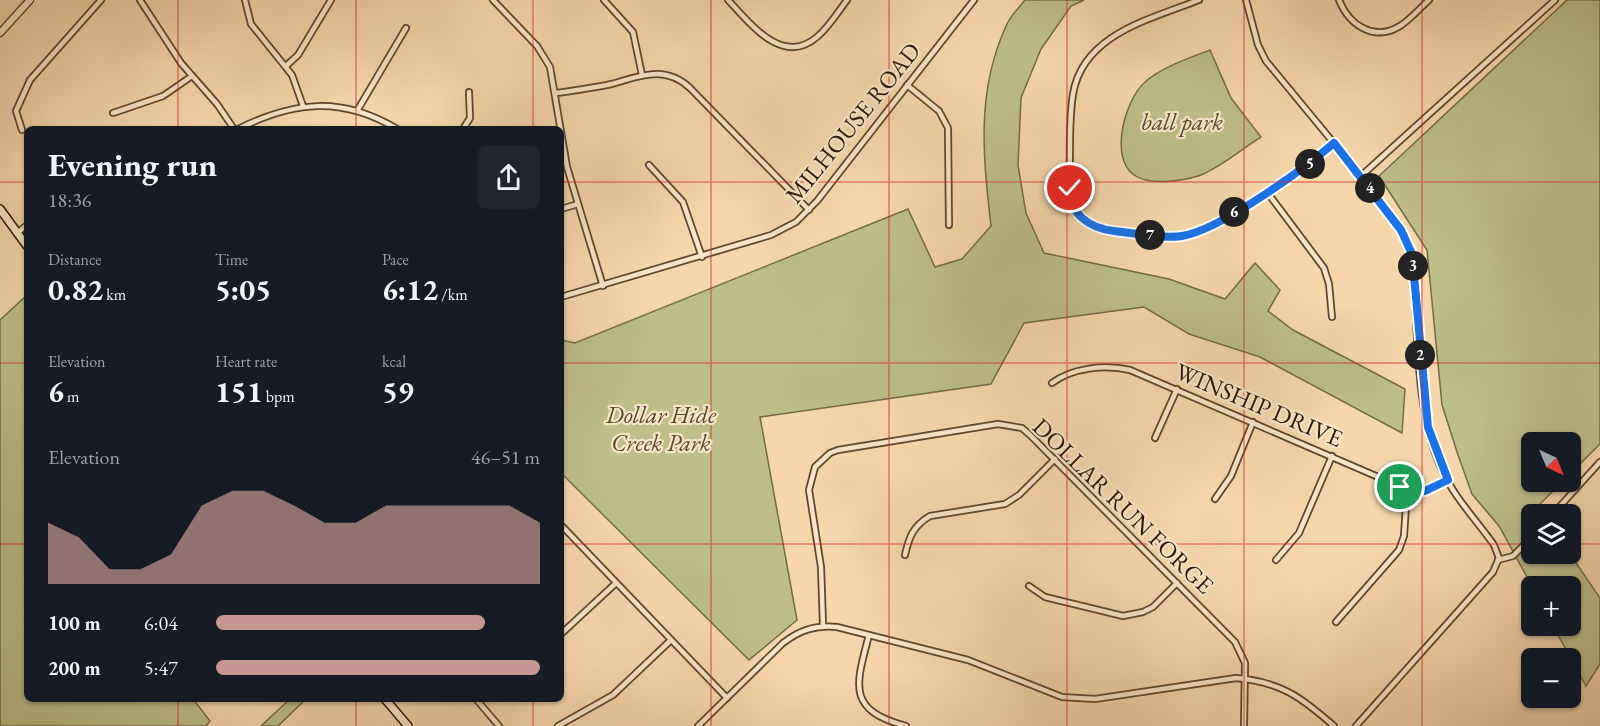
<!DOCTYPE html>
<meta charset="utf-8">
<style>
:root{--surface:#171b24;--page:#20242c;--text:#f1f3f6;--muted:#9ea1a6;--accent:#c59692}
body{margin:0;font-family:"EB Garamond",serif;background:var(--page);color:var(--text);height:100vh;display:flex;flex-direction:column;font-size:22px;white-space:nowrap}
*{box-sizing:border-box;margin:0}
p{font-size:20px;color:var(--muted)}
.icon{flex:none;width:33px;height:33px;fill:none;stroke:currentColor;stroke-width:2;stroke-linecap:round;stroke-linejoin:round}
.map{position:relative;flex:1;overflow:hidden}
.details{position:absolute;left:24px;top:126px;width:540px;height:576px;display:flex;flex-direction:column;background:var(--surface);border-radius:9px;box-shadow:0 2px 4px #0004}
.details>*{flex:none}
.needle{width:39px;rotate:136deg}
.controls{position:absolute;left:1521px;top:432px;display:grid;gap:12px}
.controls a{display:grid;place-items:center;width:60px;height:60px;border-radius:9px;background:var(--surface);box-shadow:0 2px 4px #0004;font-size:30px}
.pin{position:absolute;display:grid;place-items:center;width:51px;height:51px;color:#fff;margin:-26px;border:3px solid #fff;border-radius:50%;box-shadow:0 2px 6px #0007}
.km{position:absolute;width:30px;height:30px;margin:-15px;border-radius:50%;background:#222;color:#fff;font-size:16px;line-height:30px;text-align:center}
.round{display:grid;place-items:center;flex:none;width:63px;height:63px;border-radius:9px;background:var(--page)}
.head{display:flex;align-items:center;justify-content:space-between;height:102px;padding:0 24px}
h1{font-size:33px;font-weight:700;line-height:45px}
.metrics{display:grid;grid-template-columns:repeat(3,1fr);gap:9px;height:102px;padding:6px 24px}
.metrics div{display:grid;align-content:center}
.metrics b{font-size:30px;font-weight:700}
.metrics small{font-size:16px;font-weight:400}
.metrics p{font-size:16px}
.chart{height:168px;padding:12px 24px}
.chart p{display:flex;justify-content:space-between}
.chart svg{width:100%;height:108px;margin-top:6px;fill:var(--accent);opacity:.7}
ul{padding:0 24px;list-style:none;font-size:20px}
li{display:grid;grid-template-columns:96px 72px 1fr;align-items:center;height:45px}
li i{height:15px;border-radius:8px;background:var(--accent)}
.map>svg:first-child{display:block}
</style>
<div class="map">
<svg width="1600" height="726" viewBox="0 0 1600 726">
<rect width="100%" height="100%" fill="#f5d7ab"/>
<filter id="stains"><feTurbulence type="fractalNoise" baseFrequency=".00333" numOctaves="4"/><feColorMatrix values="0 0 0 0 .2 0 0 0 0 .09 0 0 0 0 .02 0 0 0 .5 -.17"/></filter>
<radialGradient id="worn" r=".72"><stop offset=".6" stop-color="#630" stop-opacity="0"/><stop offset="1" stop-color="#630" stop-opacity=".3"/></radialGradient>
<g fill="#bdbe88" stroke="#756a46" stroke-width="1.5">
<path d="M1025 0H1084L1071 6 1041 49 1021 98 1018 165 1026 213 1044 253 1169 279 1225 299 1255 263 1280 290 1268 311 1293 330 1405 389 1402 433 1260 357 1189 334 1144 307 1024 323 991 384 760 417 797 620 749 660 561 473V340L575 343 908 209 935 267 962 259 991 226C983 155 976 92 1006 26 1010 16 1019 8 1025 0Z"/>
<polygon points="1567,0 1600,0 1600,444 1571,473 1570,442 1532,442 1532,482 1562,482 1539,505 1545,514 1532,514 1532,554 1570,554 1600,598 1600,664 1586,686 1553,626 1570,626 1570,586 1532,586 1499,526 1472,494 1458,455 1442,405 1427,250 1379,176"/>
<path d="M1210 50 1231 98 1261 137C1243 148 1217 170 1198 176 1182 181 1149 186 1134 175 1109 157 1125 101 1144 83 1158 69 1191 57 1210 50Z"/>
<polygon points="27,295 27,699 193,699 210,721 206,726 0,726 0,320"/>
<polygon points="290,699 306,699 278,726 261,726"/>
</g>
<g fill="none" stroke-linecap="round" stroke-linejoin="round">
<defs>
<g id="minor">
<polyline points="140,0 181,63 217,104 234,129"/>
<polyline points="245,0 251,24 292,75 303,106"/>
<polyline points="493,0 537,46 550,67 567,167 603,286"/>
<polyline points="604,0 633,32 642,75"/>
<path d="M728 0C750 23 782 67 817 37 829 27 838 12 847 0"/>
<path d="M1199 0C1151 19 1083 34 1073 94 1068 125 1071 159 1069 190 1073 218 1091 229 1117 231 1137 233 1161 239 1181 236 1219 231 1304 169 1334 143"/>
<path d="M1246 0 1258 45 1266 61 1361 176 1405 235 1412 257C1419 324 1413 407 1442 470 1454 497 1477 521 1494 545L1499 558 1493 572 1356 726"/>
<path d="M1339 0C1349 25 1374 42 1400 26 1411 19 1420 8 1429 0"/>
<polyline points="286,66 298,55 331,0"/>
<polyline points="907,85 939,111 948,128 949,225"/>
<path d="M556 93C573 91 590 88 607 85 637 78 663 63 690 88L809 210"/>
<polyline points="357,111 406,28"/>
<polyline points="113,113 163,96 192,76"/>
<path d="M238 129C294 101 342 96 397 129"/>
<polyline points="463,129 470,118 469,92"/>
<polyline points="22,130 16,111 30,80 101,0"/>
<polyline points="649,165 683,202 702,257"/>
<polyline points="1361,176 1555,0"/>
<polyline points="1267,192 1324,268 1329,284 1332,317"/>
<polyline points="561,209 578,204"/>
<polyline points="17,233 27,225"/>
<polyline points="561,297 771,235 796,222 817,201 974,0"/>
<path d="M1052 383C1072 368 1105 364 1130 370L1406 489 1430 490 1448 480"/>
<polyline points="1155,438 1177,389"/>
<polyline points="1215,499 1231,476 1253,422"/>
<polyline points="1553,514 1600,462"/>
<polyline points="561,525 727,698"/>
<path d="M905 555C909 537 913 526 930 516L1005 504 1019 495 1055 459"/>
<polyline points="1276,560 1299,533 1332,456"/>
<polyline points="1498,560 1513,556 1532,537"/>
<polyline points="1029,586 1045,597 1123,616 1143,612 1153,607 1177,583"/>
<polyline points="1336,622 1399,550 1404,536 1407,490"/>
<polyline points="823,625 821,567 809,490 815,467 830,453 838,450 998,424 1022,428 1030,435 1235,642 1245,663 1244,726"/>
<polyline points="561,634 616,583"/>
<path d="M869 635C856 685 846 710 906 726"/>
<polyline points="476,699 499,726"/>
<polyline points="558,726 613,695 671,640"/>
<path d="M698 726 783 643C800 630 815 625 837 627L968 660 1062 697 1095 699 1236 678C1281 682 1301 697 1334 726"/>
</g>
<polyline id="tertiary" points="0,33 30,0"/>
<g id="secondary">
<polyline points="0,209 27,246"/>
<polyline points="385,699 408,726"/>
</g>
</defs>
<use href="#minor" stroke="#5f462e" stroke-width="8"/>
<use href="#tertiary" stroke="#5f462e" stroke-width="9"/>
<use href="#secondary" stroke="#2d1604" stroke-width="10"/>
<use href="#minor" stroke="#f8e5c8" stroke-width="4.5"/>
<use href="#tertiary" stroke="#f8e5c8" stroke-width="6"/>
<use href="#secondary" stroke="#f8e5c8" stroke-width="7"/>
</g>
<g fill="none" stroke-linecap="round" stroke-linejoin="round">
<defs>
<path id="route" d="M1070 188C1069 214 1089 228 1114 231 1136 233 1160 239 1182 236 1220 230 1304 169 1334 143L1401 230 1412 254 1428 427 1448 480 1425 491 1400 487"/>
</defs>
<use href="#route" stroke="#fff" stroke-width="12"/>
<use href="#route" stroke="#1a73e8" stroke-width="8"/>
</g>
<path fill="none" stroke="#d62828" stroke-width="1.5" stroke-opacity="0.55" d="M178 0V129M356 0V129M533 0V129M711 0V726M889 0V726M1067 0V726M1244 0V726M1422 0V726M0 182H27M561 182H1600M0 363H27M561 363H1600M0 544H27M561 544H1532M1570 544H1600M178 699V726M356 699V726M533 699V726"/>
<g text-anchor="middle" stroke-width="4.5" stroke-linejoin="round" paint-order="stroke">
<g font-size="24" font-style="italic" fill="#58482c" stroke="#f8e5c8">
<text x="1182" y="130">ball park</text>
<text x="661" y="423">Dollar Hide<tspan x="661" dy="28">Creek Park</tspan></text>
</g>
<g font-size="24" fill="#2d1604" stroke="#f8e5c8">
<text transform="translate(853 123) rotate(-51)" y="8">MILHOUSE ROAD</text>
<text transform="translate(1259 405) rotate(23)" y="8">WINSHIP DRIVE</text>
<text transform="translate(1123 506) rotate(44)" y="8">DOLLAR RUN FORGE</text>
</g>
</g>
<rect width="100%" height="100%" filter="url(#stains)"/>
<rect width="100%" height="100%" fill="url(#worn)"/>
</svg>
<div class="controls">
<a><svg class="needle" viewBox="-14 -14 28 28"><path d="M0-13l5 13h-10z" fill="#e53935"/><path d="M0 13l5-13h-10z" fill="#9ea1a6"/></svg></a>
<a><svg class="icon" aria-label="layers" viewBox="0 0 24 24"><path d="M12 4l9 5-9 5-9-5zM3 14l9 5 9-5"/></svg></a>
<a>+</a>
<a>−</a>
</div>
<div class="pin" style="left:1400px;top:487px;background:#1e9e55"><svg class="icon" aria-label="arrive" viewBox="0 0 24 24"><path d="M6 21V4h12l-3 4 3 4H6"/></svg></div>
<div class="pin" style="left:1070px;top:188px;background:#d93025"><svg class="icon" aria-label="check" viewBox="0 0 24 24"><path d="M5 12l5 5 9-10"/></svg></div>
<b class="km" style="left:1420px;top:355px">2</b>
<b class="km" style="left:1413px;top:266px">3</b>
<b class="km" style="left:1370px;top:188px">4</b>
<b class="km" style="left:1310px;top:164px">5</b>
<b class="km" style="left:1234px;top:212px">6</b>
<b class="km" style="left:1150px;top:235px">7</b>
<section class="details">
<div class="head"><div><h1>Evening run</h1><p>18:36</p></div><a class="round"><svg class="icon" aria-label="share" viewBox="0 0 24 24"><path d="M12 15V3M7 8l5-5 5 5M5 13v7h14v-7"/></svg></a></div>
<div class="metrics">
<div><p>Distance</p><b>0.82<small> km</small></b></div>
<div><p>Time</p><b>5:05</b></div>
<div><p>Pace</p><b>6:12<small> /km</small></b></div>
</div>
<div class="metrics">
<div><p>Elevation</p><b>6<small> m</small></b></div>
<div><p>Heart rate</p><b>151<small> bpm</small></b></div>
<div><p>kcal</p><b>59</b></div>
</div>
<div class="chart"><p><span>Elevation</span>46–51 m</p>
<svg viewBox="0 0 160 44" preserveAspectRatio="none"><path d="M0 44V19L10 25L20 38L30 38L40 32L50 12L60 6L70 6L80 12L90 19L100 19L110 12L120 12L130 12L140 12L150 12L160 19V44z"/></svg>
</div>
<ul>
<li><b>100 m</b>6:04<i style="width:83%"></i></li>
<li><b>200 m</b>5:47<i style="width:100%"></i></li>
</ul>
</section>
</div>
